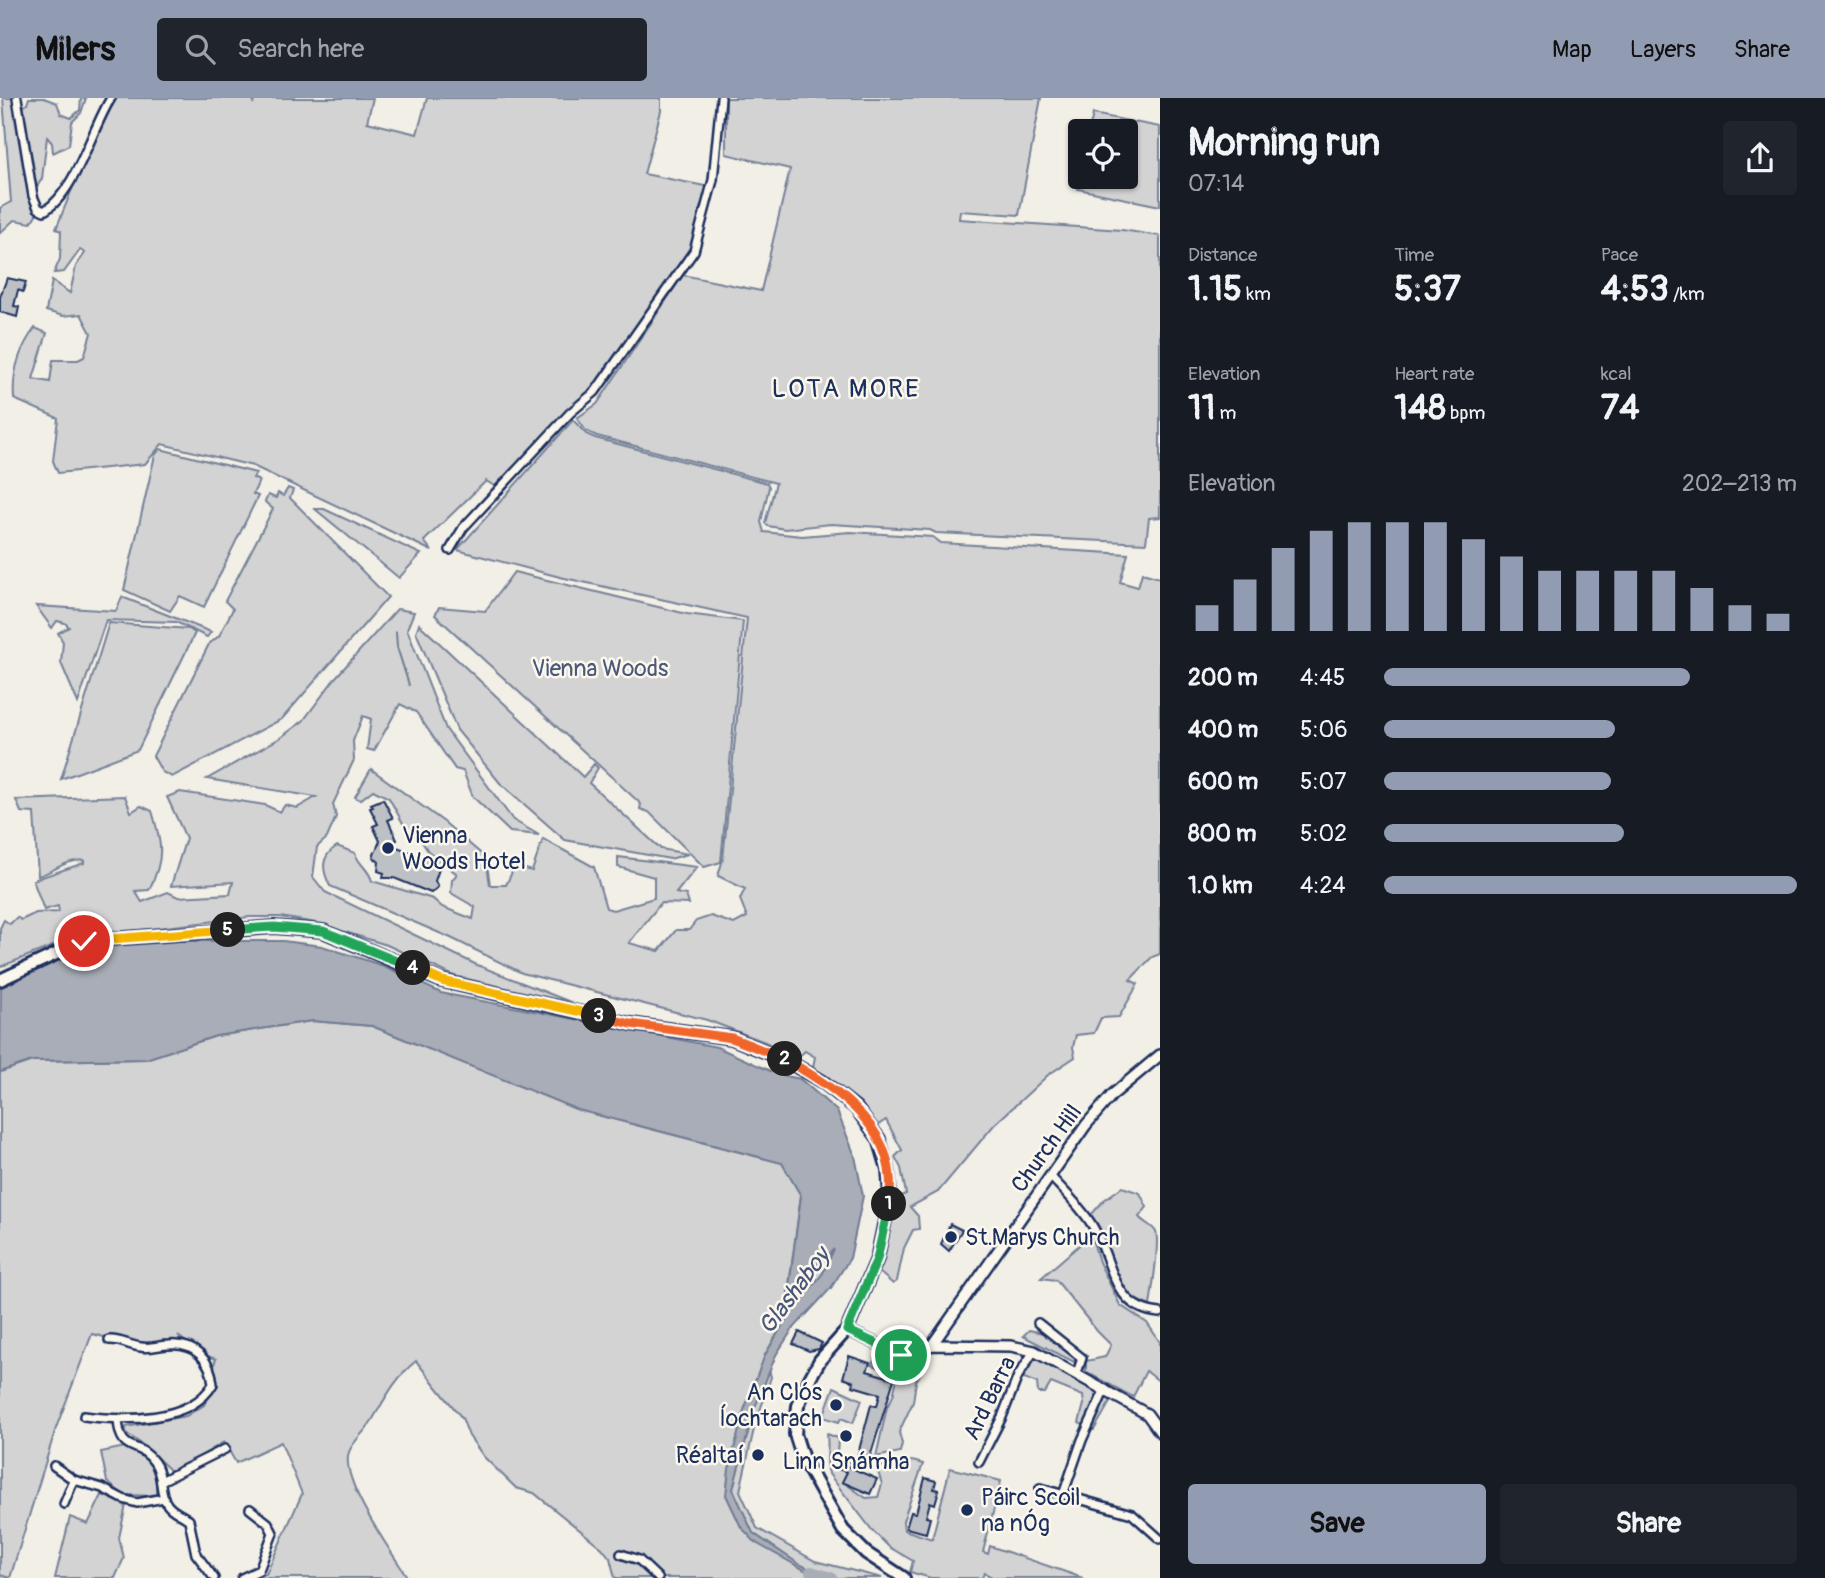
<!DOCTYPE html>
<meta charset="utf-8">
<style>
:root{--surface:#171b24;--page:#20242c;--text:#f1f3f6;--muted:#9ea1a6;--accent:#919bb2}
body{margin:0;font-family:Pangolin,sans-serif;background:var(--page);color:var(--text);height:100vh;display:flex;flex-direction:column;font-size:26px;white-space:nowrap}
*{box-sizing:border-box;margin:0}
p{font-size:23px;color:var(--muted)}
.icon{flex:none;width:38px;height:38px;fill:none;stroke:currentColor;stroke-width:2;stroke-linecap:round;stroke-linejoin:round}
.map{position:relative;flex:1;overflow:hidden}
.side{display:flex;flex-direction:column;background:var(--surface);width:665px}
.side>*{flex:none}
.fabs{position:absolute;left:1068px;top:21px;display:grid;gap:14px}
.fabs a{display:grid;place-items:center;width:70px;height:70px;border-radius:7px;background:var(--surface);box-shadow:0 2px 5px #0004;font-size:35px}
.pin{position:absolute;display:grid;place-items:center;width:60px;height:60px;color:#fff;margin:-30px;border:4px solid #fff;border-radius:50%;box-shadow:0 2px 7px #0007}
.km{position:absolute;width:35px;height:35px;margin:-18px;border-radius:50%;background:#222;color:#fff;font-size:19px;line-height:35px;text-align:center}
.round{display:grid;place-items:center;flex:none;width:74px;height:74px;border-radius:7px;background:var(--page)}
.headline{display:flex;align-items:center;justify-content:space-between;height:119px;padding:0 28px}
h1{font-size:38px;font-weight:800;line-height:52px}
.figures{display:grid;grid-template-columns:repeat(3,1fr);gap:10px;height:119px;padding:7px 28px}
.figures div{display:grid;align-content:center}
.figures b{font-size:35px;font-weight:800}
.figures small{font-size:19px;font-weight:400}
.figures p{font-size:19px}
.chart{height:196px;padding:14px 28px}
.chart p{display:flex;justify-content:space-between}
.chart svg{width:100%;height:126px;margin-top:7px;stroke:var(--accent);stroke-width:6}
.action{display:flex;gap:14px;margin-top:auto;padding:14px 28px}
.action a{flex:1;height:80px;border-radius:7px;background:var(--accent);color:#111;font-size:28px;font-weight:800;line-height:80px;text-align:center}
.action a+a{background:var(--page);color:var(--text)}
ul{padding:0 28px;list-style:none;font-size:23px}
li{display:grid;grid-template-columns:112px 84px 1fr;align-items:center;height:52px}
li i{height:18px;border-radius:9px;background:var(--accent)}
header{display:flex;align-items:center;gap:42px;box-sizing:border-box;height:98px;padding:0 35px;background:var(--accent);color:#111}
header strong{font-size:33px}
nav{display:flex;gap:38px;margin-inline-start:auto;font-size:24px}
.search{width:490px;height:63px;background:var(--page);display:flex;align-items:center;gap:18px;box-sizing:border-box;padding:0 24px;border-radius:7px;color:var(--muted);font-size:26px}
main{display:flex;flex:1;min-height:0}
.map>svg:first-child{display:block}
</style>
<header>
<strong>Milers</strong>
<div class="search"><svg class="icon" aria-label="search" viewBox="0 0 24 24"><circle cx="10" cy="10" r="6"/><path d="M15 15l6 6"/></svg>Search here</div>
<nav><a>Map</a><a>Layers</a><a>Share</a></nav>
</header>
<main>
<div class="map">
<svg width="1160" height="1480" viewBox="0 0 1160 1480">
<rect width="100%" height="100%" fill="#f2efe6"/>
<filter id="ink" filterUnits="userSpaceOnUse"><feTurbulence type="fractalNoise" baseFrequency=".0143" numOctaves="2"/><feDisplacementMap in="SourceGraphic" scale="14" xChannelSelector="R" yChannelSelector="G"/><feConvolveMatrix kernelMatrix="1 2 1 2 8 2 1 2 1" color-interpolation-filters="sRGB"/></filter>
<g filter="url(#ink)">
<g fill="#d2d3d2" stroke="#768198" stroke-width="2">
<polygon points="3,0 15,0 38,113 31,125 14,122 0,135 0,110 11,104"/>
<polygon points="29,0 44,0 57,5 61,16 71,20 80,12 81,0 86,0 81,15 72,24 69,47 53,55 52,45 47,39 42,81 34,93 21,10 27,6"/>
<path d="M117 0H254L253 6 255 0H373L367 24 417 36 427 0H661V13L644 76 710 89 695 149 585 306 569 315 498 390 486 383 424 443 432 453 253 368 162 346 145 366 58 375 53 363 58 320 14 301C12 274 19 251 35 230L47 235 33 281 50 284 53 262H78L84 259 91 235 81 216 63 218 46 213 52 183 70 195 76 168 85 155 80 152 64 174 54 175 60 161 61 133 56 131C74 86 91 41 117 0Z"/>
<polygon points="726,0 1041,0 1019,117 960,113 959,121 1122,132 1160,138 1160,419 1149,420 1146,445 936,435 930,432 831,426 785,431 768,428 765,425 776,385 597,338 586,333 577,320 597,306 683,177 761,193 790,71 726,56"/>
<polygon points="1093,16 1160,29 1160,108 1078,91 1080,79 1125,79 1125,33 1089,33"/>
<path d="M573 322 586 336 595 340 767 385 769 389 761 424 764 434 802 438 850 434 933 439 941 445 1128 456 1120 484 1138 489 1142 475 1160 480V856L1152 859 1130 882 1138 886 1119 919 1101 920 1094 935 1076 937 1073 949 1075 959 1048 977 994 1027 938 1094 910 1109 918 1118 919 1131 913 1132 904 1150 897 1183 893 1186 879 1174 896 1100 906 1096 901 1070 895 1059 902 1052 886 1022 878 1027 858 1003 813 969 815 959 805 953 797 960 765 944 707 922 522 875 451 840 330 788C322 772 320 759 337 748L355 755C358 766 369 771 372 783L433 801 442 809 473 821 475 809 451 795 452 782 457 776 428 753 418 738H410L389 700 373 692 360 702 355 699 371 671 444 724 486 760 490 787H506L515 768 532 773 543 741 594 769 606 810 613 812 654 800V779L618 769V759L697 769 676 795 686 797 689 806 661 805 629 845 659 853 676 832H689L696 823 711 818 734 826 747 819 740 801 745 791 718 778 723 761 747 520 560 479 457 452Z"/>
<polygon points="160,351 256,375 253,380 259,383 253,396 258,398 204,509 180,498 170,513 124,492 155,357"/>
<polygon points="288,390 293,392 290,400 388,499 282,621 172,679 162,674 153,658 209,546 219,538 233,511 225,503 273,411 265,404 268,397 276,400 278,395 283,398"/>
<polygon points="315,411 324,411 421,456 399,480"/>
<polygon points="514,474 687,516 743,523 721,764 704,769 649,714 640,711 641,706 435,517 439,509 485,513"/>
<polygon points="122,499 211,534 207,539 176,524 106,522 78,605 61,565 63,544 58,535 69,529 65,525 57,523 52,530 36,508 116,513"/>
<path d="M397 511 414 514 407 531 446 631 513 722 539 737 510 734 473 699 463 673 455 671 416 614 400 606 374 653 367 651 371 621 363 618 353 643 354 662 333 706 336 719 327 740 317 749 313 779 325 794 477 867 573 905 454 878 387 847 316 825 280 819H250L73 840 0 869V830L4 822 10 826 17 819 21 822 36 815 59 814 58 808 44 812 33 782 84 765V762C65 762 55 773 38 778L34 715 21 714 16 702 125 698 131 714 141 708 152 713C162 746 165 760 149 792L135 793 142 804 168 794 178 799 230 796 233 784 171 788 186 740 167 699 180 694 265 707 280 714 285 707 297 710 316 699 207 681 280 640 303 623 336 579Z"/>
<polygon points="109,525 189,531 195,535 138,652 61,681"/>
<polygon points="419,526 583,679 594,666 598,670 589,685 661,751 688,756 670,761 565,742 500,685 457,632 416,534"/>
<path d="M312 923 372 928 579 1012 782 1065 801 1097 788 1195 835 1148 823 1175 785 1223 765 1257 771 1279 754 1331 740 1393 757 1430 815 1463 882 1480H615L610 1460 602 1450 534 1395 516 1390 484 1359 469 1338 462 1320 416 1263C395 1280 385 1301 371 1324 365 1334 353 1343 349 1354 339 1382 393 1456 408 1480H255L266 1476 302 1396 281 1344 236 1365 224 1344 173 1375 147 1350 126 1335V1329L186 1318 204 1307 217 1278 213 1269 216 1261 205 1257 178 1238 190 1249 149 1250 92 1236 56 1330 10 1480 0 1477V974L32 963 145 961 216 938Z"/>
<path d="M1122 1089 1140 1095 1147 1109 1139 1119C1144 1125 1153 1128 1156 1134 1160 1148 1152 1191 1150 1208L1130 1199 1119 1186 1091 1117 1104 1102Z"/>
<polygon points="1091,1137 1099,1164 1120,1207 1147,1225 1160,1244 1160,1284 1146,1273 1133,1299 1086,1274 1086,1263 1105,1259 1111,1247 1097,1233 1056,1182 1041,1180"/>
<polygon points="1029,1232 1043,1235 1073,1256 1076,1260 1074,1264 1023,1238"/>
<polygon points="877,1255 920,1265 924,1270 916,1283 913,1304 899,1334 902,1346 900,1354 876,1359 887,1309 893,1298 898,1276 872,1267"/>
<polygon points="1026,1257 1038,1258 1113,1299 1094,1332 1079,1325 1084,1306 1083,1298 1051,1285 1045,1295 1038,1295 1037,1285 1016,1277"/>
<polygon points="834,1289 862,1302 853,1325 841,1320 839,1324 823,1319"/>
<path d="M827 1336 838 1340 837 1358 833 1369 840 1372 847 1364 853 1363 843 1384 866 1400 878 1399 882 1386 877 1371C893 1363 906 1360 923 1366L903 1423 904 1432 932 1441 950 1370 1001 1383 983 1454 988 1456 990 1448 1083 1480H994L984 1475 982 1480H931L910 1474 913 1463 889 1449 872 1432 829 1376C825 1363 829 1350 827 1336Z"/>
<polygon points="125,1349 145,1357 167,1380 156,1387 156,1398 128,1397 127,1399 107,1384 101,1354"/>
<polygon points="102,1397 126,1407 119,1440 124,1460 115,1480 55,1480 70,1419 88,1426"/>
</g>
<polygon fill="#a9adb7" stroke="#707b93" stroke-width="2" points="170,843 283,843 322,848 384,868 441,895 717,949 777,976 800,981 837,1013 855,1058 863,1098 850,1160 831,1190 792,1232 776,1257 754,1312 733,1391 753,1435 799,1466 829,1480 819,1480 756,1445 741,1429 726,1397 729,1371 744,1312 765,1257 785,1223 823,1175 834,1151 788,1196 801,1098 782,1065 578,1012 372,928 312,923 216,938 146,961 32,963 0,974 1,885 87,849"/>
<g fill="none" stroke-linecap="round" stroke-linejoin="round">
<polyline stroke="#707b93" stroke-width="2" points="396,534 397,549 409,587"/>
<polyline stroke="#a9adb7" stroke-width="12" points="811,1474 831,1480"/>
</g>
<g fill="#bdc0c4" stroke="#1b2f5e" stroke-width="2">
<polygon points="7,180 26,184 23,194 18,192 14,208 19,209 17,219 0,214 0,199"/>
<polygon points="383,701 393,720 388,722 397,742 389,746 436,764 435,766 440,768 435,783 438,789 431,795 394,780 383,780 384,775 378,773 379,764 373,759 380,743 373,728 378,726 370,710 373,709 371,706"/>
<polygon points="950,1126 962,1132 949,1153 941,1146"/>
<polygon points="799,1234 822,1245 819,1251 809,1253 793,1246"/>
<polygon points="849,1258 870,1265 867,1273 894,1281 870,1359 858,1356 871,1307 877,1308 880,1296 853,1288 854,1284 843,1280"/>
<polygon points="837,1358 845,1360 842,1366 877,1381 870,1396 842,1384 847,1374 832,1369"/>
<polygon points="925,1380 936,1383 934,1391 939,1392 935,1406 930,1404 926,1419 930,1420 926,1435 906,1430 911,1414 916,1415"/>
</g>
<g fill="none" stroke-linecap="round" stroke-linejoin="round">
<defs>
<g id="minor">
<path d="M17 0 33 98 38 110 44 113C75 96 92 30 111 0"/>
<polyline points="450,452 463,430 570,315 595,294 694,153 713,82 721,0"/>
<path d="M1050 1078C1064 1093 1081 1109 1092 1127 1113 1160 1110 1211 1160 1215"/>
<polyline points="1038,1225 1082,1260 1077,1275"/>
<path d="M84 1318C122 1323 191 1325 213 1286 211 1262 195 1245 169 1247 159 1247 151 1251 141 1249 129 1248 121 1241 109 1242"/>
<path d="M118 1321C120 1358 138 1341 154 1364 164 1377 158 1393 167 1406 172 1414 182 1416 189 1422L196 1456 214 1480"/>
<polyline points="979,1364 1002,1319 1018,1278 1034,1253"/>
<polyline points="54,1368 74,1382 102,1390 123,1401 137,1405 164,1400"/>
<polyline points="163,1382 225,1351"/>
<polyline points="1040,1390 1132,1416 1160,1441"/>
<polyline points="1063,1397 1082,1342 1105,1291"/>
<polyline points="64,1406 74,1382"/>
<polyline points="621,1456 639,1462 658,1480"/>
<polyline points="242,1480 259,1472 273,1435 268,1425 250,1411"/>
</g>
<g id="tertiary">
<polyline points="847,1232 901,1257 909,1257 932,1247 1011,1248 1034,1253 1147,1316 1160,1334"/>
<polyline points="932,1247 1086,1027 1112,997 1160,957"/>
</g>
<polyline id="secondary" points="0,882 84,843 274,829 323,833 442,883 631,926 732,940 786,962 823,984 856,1010 879,1041 888,1071 890,1098 877,1161 847,1232 820,1262 809,1282 798,1308 795,1336 803,1361 843,1432 866,1455 904,1480"/>
</defs>
<use href="#minor" stroke="#1b2f5e" stroke-width="12"/>
<use href="#tertiary" stroke="#1b2f5e" stroke-width="14"/>
<use href="#secondary" stroke="#1b2f5e" stroke-width="16"/>
<use href="#minor" stroke="#fbf7ec" stroke-width="7"/>
<use href="#tertiary" stroke="#fbf7ec" stroke-width="9"/>
<use href="#secondary" stroke="#fbf7ec" stroke-width="10"/>
</g>
</g>
<g fill="none" stroke-linecap="round" stroke-linejoin="round" filter="url(#ink)">
<defs>
<polyline id="split-1" points="889,1106 877,1161 847,1232 901,1257"/>
<path id="split-2" d="M785 961C841 994 901 1032 889 1106"/>
<polyline id="split-3" points="599,918 631,926 732,940 785,961"/>
<polyline id="split-4" points="413,870 442,883 599,918"/>
<polyline id="split-5" points="228,832 274,829 323,833 413,870"/>
<polyline id="split-6" points="84,843 228,832"/>
</defs>
<use href="#split-1" stroke="#fff" stroke-width="14"/>
<use href="#split-2" stroke="#fff" stroke-width="14"/>
<use href="#split-3" stroke="#fff" stroke-width="14"/>
<use href="#split-4" stroke="#fff" stroke-width="14"/>
<use href="#split-5" stroke="#fff" stroke-width="14"/>
<use href="#split-6" stroke="#fff" stroke-width="14"/>
<use href="#split-1" stroke="#22a559" stroke-width="9"/>
<use href="#split-2" stroke="#f0652b" stroke-width="9"/>
<use href="#split-3" stroke="#f0652b" stroke-width="9"/>
<use href="#split-4" stroke="#f5b400" stroke-width="9"/>
<use href="#split-5" stroke="#22a559" stroke-width="9"/>
<use href="#split-6" stroke="#f5b400" stroke-width="9"/>
</g>
<g fill="#1b2f5e" stroke="#fbf7ec" stroke-width="2.5">
<circle cx="388" cy="750" r="7"/>
<circle cx="951" cy="1139" r="7"/>
<circle cx="836" cy="1307" r="7"/>
<circle cx="846" cy="1338" r="7"/>
<circle cx="758" cy="1357" r="7"/>
<circle cx="967" cy="1412" r="7"/>
</g>
<g text-anchor="middle" stroke-width="5" stroke-linejoin="round" paint-order="stroke">
<g font-size="23" fill="#49587b" stroke="#fbf7ec">
<text x="600" y="578">Vienna Woods</text>
</g>
<g font-size="23" fill="#1b2f5e" stroke="#fbf7ec" text-anchor="start">
<text x="402" y="745">Vienna<tspan x="402" dy="26">Woods Hotel</tspan></text>
<text x="965" y="1147">St.Marys Church</text>
<text x="822" y="1302" text-anchor="end">An Clós<tspan x="822" dy="26">Íochtarach</tspan></text>
<text x="744" y="1365" text-anchor="end">Réaltaí</text>
<text x="846" y="1371" text-anchor="middle">Linn Snámha</text>
<text x="981" y="1407">Páirc Scoil<tspan x="981" dy="26">na nÓg</tspan></text>
</g>
<g font-size="23" fill="#1b2f5e" stroke="#fbf7ec">
<text transform="translate(1046 1050) rotate(-54)" y="8">Church Hill</text>
<text transform="translate(989 1300) rotate(-64)" y="8">Ard Barra</text>
</g>
<g font-size="24" font-style="italic" fill="#465579" stroke="#fbf7ec">
<text transform="translate(794 1193) rotate(-53)" y="8">Glashaboy</text>
</g>
<g font-size="26" letter-spacing="2" fill="#1b2f5e" stroke="#fbf7ec">
<text x="846" y="299">LOTA MORE</text>
</g>
</g>
</svg>
<div class="fabs">
<a><svg class="icon" aria-label="locate" viewBox="0 0 24 24"><circle cx="12" cy="12" r="6"/><path d="M12 2v4M12 18v4M2 12h4M18 12h4"/></svg></a>
</div>
<div class="pin" style="left:901px;top:1257px;background:#1e9e55"><svg class="icon" aria-label="arrive" viewBox="0 0 24 24"><path d="M6 21V4h12l-3 4 3 4H6"/></svg></div>
<div class="pin" style="left:84px;top:843px;background:#d93025"><svg class="icon" aria-label="check" viewBox="0 0 24 24"><path d="M5 12l5 5 9-10"/></svg></div>
<b class="km" style="left:889px;top:1106px">1</b>
<b class="km" style="left:785px;top:961px">2</b>
<b class="km" style="left:599px;top:918px">3</b>
<b class="km" style="left:413px;top:870px">4</b>
<b class="km" style="left:228px;top:832px">5</b>
</div>
<section class="side">
<div class="headline"><div><h1>Morning run</h1><p>07:14</p></div><a class="round"><svg class="icon" aria-label="share" viewBox="0 0 24 24"><path d="M12 15V3M7 8l5-5 5 5M5 13v7h14v-7"/></svg></a></div>
<div class="figures">
<div><p>Distance</p><b>1.15<small> km</small></b></div>
<div><p>Time</p><b>5:37</b></div>
<div><p>Pace</p><b>4:53<small> /km</small></b></div>
</div>
<div class="figures">
<div><p>Elevation</p><b>11<small> m</small></b></div>
<div><p>Heart rate</p><b>148<small> bpm</small></b></div>
<div><p>kcal</p><b>74</b></div>
</div>
<div class="chart"><p><span>Elevation</span>202–213 m</p>
<svg viewBox="0 0 160 44" preserveAspectRatio="none"><path d="M5 44V35M15 44V26M25 44V15M35 44V9M45 44V6M55 44V6M65 44V6M75 44V12M85 44V18M95 44V23M105 44V23M115 44V23M125 44V23M135 44V29M145 44V35M155 44V38"/></svg>
</div>
<ul>
<li><b>200 m</b>4:45<i style="width:74%"></i></li>
<li><b>400 m</b>5:06<i style="width:56%"></i></li>
<li><b>600 m</b>5:07<i style="width:55%"></i></li>
<li><b>800 m</b>5:02<i style="width:58%"></i></li>
<li><b>1.0 km</b>4:24<i style="width:100%"></i></li>
</ul>
<div class="action"><a>Save</a><a>Share</a></div>
</section>
</main>
